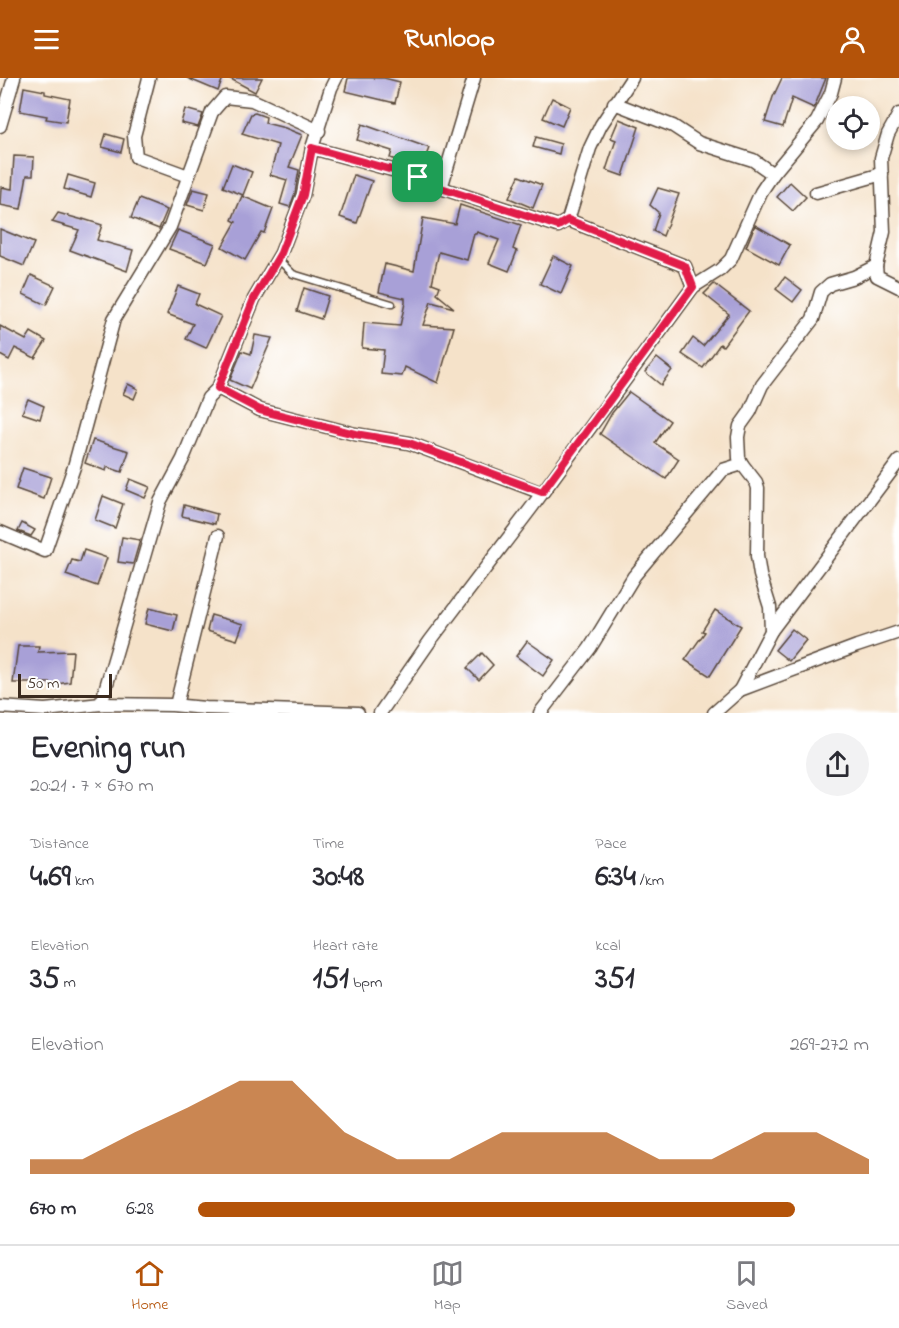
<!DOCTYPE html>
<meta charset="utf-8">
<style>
:root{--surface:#fff;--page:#f2f2f3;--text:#2b2b33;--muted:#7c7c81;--line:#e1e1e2;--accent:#b45309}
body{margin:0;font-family:"Indie Flower",sans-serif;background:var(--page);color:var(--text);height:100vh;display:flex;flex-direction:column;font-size:22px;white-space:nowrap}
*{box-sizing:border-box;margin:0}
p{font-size:20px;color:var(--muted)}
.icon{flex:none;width:33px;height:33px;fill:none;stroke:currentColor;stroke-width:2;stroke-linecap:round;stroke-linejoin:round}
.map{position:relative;height:635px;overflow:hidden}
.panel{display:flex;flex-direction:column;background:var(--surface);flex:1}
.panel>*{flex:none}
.controls{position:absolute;left:826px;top:18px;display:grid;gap:12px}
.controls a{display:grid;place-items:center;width:54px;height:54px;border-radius:50%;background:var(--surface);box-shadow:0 3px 9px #0003;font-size:30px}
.scale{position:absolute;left:18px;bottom:15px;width:94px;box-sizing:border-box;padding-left:6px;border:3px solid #3b2a1e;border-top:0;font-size:16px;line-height:21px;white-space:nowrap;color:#3b2a1e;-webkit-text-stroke:4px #fff;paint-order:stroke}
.pin{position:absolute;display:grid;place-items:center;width:51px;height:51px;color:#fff;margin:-26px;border-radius:12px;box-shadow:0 3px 9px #0006}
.round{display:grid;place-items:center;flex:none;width:63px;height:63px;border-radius:32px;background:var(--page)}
.overview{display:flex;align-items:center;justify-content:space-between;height:102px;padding:0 30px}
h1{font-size:33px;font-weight:700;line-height:45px}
.metrics{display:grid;grid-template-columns:repeat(3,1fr);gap:9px;height:102px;padding:6px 30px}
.metrics div{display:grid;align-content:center}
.metrics b{font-size:30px;font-weight:700}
.metrics small{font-size:16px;font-weight:400}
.metrics p{font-size:16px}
.chart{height:168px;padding:12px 30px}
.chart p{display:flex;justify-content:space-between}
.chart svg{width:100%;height:108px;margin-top:6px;fill:var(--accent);opacity:.7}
ul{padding:0 30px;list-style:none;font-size:20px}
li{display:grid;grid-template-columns:96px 72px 1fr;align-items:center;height:45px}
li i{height:15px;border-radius:8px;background:var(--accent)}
header{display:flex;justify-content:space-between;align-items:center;height:78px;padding:0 30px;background:var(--accent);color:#fff;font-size:27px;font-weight:700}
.tab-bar{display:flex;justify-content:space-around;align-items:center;height:84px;border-top:2px solid var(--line);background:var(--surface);font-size:16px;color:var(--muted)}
.tab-bar a{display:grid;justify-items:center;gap:3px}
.tab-bar .selected{color:var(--accent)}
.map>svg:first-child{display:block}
</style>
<header><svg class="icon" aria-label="menu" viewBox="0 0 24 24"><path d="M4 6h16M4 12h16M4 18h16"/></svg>Runloop<svg class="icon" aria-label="person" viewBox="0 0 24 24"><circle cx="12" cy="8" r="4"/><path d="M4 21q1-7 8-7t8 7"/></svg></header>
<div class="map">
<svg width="899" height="635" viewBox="0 0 899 635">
<rect width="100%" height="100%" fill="#fff"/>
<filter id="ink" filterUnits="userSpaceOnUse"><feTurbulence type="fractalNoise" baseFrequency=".0167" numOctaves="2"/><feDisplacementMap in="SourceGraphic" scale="12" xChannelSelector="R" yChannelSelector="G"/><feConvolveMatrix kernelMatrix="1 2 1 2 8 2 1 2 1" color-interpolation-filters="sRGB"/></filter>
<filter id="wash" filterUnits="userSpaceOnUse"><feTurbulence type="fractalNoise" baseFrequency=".008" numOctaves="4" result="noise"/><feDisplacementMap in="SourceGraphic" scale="24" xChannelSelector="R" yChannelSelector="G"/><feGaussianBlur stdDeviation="1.35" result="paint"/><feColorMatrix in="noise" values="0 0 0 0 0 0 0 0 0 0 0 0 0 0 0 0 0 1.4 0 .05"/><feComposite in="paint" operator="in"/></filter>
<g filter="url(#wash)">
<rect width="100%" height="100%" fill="#f5e2c9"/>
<g id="blocks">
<g fill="#a8a0d7">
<polygon points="187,0 223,0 218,13"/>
<polygon points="229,0 262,0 255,14"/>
<polygon points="348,0 384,0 400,4 395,25 345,13"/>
<polygon points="782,0 826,0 814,30 792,20 783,49 765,44 773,19"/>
<polygon points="24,9 45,13 45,16 70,21 66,44 46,41 47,38 20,33"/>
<polygon points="552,20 570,29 562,48 543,40"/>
<polygon points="185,31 203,36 198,49 181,45"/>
<polygon points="255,35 266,39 265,45 285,50 302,57 289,89 299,92 295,115 290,129 280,126 287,102 270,97 278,67 242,56 251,36"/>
<polygon points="619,41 639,49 623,98 606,92 616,62 611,60"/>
<polygon points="362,46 429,70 421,91 390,80 392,73 357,62"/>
<polygon points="106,56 124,61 121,74 102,69"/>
<polygon points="536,59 561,66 559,76 533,69"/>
<polygon points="14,78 34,79 33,97 27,97 21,131 0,127 1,109 12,111"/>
<polygon points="232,86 252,94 243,117 223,109"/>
<polygon points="68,97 95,105 91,119 64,111"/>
<polygon points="354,97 372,103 357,145 340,139"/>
<polygon points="519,98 542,107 533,130 509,120"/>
<polygon points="790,104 806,119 793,133 777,119"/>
<polygon points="658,110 679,116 663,158 653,153 659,135 650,127"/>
<polygon points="193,111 209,115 204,132 187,127"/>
<polygon points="242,118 273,131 264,155 261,154 245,182 222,169 236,144 232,142"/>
<polygon points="139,121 167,132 159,151 131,140"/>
<polygon points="460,127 521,147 513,171 517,173 509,193 489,185 499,162 477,154 476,156 474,156 467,182 439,174 432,205 440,208 437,216 454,230 431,224 423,247 454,249 438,305 405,289 402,298 381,296 384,272 362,270 364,245 400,248 405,225 405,220 379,214 385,186 414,193 423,140 455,146"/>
<polygon points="58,135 83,142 83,141 102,147 97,162 133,172 127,193 70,172 79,152 52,144"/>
<polygon points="755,147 790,167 779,187 746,169"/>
<polygon points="0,151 34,165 24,188 0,178"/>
<polygon points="178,152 215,166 207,185 169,171"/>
<polygon points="553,178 573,188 561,216 540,206"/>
<polygon points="31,197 55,208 46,227 23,216"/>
<polygon points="785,199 802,212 793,224 776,211"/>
<polygon points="714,206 749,233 723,268 720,266 703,290 682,276 693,260 703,268 729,236 704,216"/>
<polygon points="178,208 199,216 195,226 221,238 206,270 186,261 193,246 167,236"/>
<polygon points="304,210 328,218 321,241 297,233"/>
<polygon points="0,248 26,262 31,254 46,263 35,280 15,270 9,282 0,277"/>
<polygon points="255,257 272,260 250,311 230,302 242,273 251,276"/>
<polygon points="657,280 672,292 661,307 645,294"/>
<polygon points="128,306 138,311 134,321 123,316"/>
<polygon points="629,314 670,343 655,365 679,381 666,401 600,356 612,335"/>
<polygon points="28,321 44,328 40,341 22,335"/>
<polygon points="93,362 129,373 122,394 107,389 106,393 85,385"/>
<polygon points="23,390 51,399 44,421 16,411"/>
<polygon points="130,401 150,409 145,420 126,412"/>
<polygon points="103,418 123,426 115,450 95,442"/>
<polygon points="184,427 217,436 215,446 182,438"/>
<polygon points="22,445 35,452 31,458 18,453"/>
<polygon points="122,459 140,462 133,486 118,484"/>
<polygon points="84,472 107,480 97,508 66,497 72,482 80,484"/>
<polygon points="149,530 177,537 173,553 145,546"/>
<polygon points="715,532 741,548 710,598 685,582 705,554 702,553"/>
<polygon points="211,537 243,546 237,562 207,553"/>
<polygon points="792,551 806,562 789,583 775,572"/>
<polygon points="527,563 554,582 543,598 516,578"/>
<polygon points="18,568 39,568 38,574 73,573 70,604 50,607 50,605 13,605"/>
<polygon points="482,575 493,587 479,602 467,590"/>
</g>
</g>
</g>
<g filter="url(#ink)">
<use href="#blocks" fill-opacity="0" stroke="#574638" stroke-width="1.5"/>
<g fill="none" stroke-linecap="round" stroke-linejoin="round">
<defs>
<polyline id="service" points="278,181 293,196 392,226"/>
<g id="minor">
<polyline points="149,0 134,58 136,79 188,98"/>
<polyline points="614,25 673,48 699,65 753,82 773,96"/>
<polyline points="899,36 888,56 881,80 884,154 876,188 877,198 899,209"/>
<polyline points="0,48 14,0"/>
<polyline points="312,70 418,99 441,110 558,148 568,142 590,70 601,47 632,0"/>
<polyline points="441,110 474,0"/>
<polyline points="816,115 882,96"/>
<polyline points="568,142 685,188 693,209"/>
<polyline points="218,310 260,332 355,356 409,365 542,415"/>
<polyline points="0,454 45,473 74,389 114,241 170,149 212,34 225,19 252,22 319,53"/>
<polyline points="771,553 899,383"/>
<polyline points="740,612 771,553 770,529 760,497 757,478 758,410 756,404 742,386 739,380 738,359 740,348 750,334 762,307 813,241 821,214 830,206 854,199 876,188"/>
<polyline points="101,626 160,424 183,381 208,320 218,310 254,221 281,175 303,117 312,70 331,10 336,0"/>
<polyline points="176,627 218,458"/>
<polyline points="0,629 45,632 101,626 172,627 205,630 358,635"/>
<polyline points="380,635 430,563 532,429 693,209 720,192 731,181 761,114 773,96 817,43 831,15 835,0"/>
<polyline points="540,635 590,570 634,498 723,392 742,386"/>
<polyline points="714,635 740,612 857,568 899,554"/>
</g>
</defs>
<use href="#service" stroke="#574638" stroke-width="9"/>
<use href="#minor" stroke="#574638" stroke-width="15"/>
<use href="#service" stroke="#fff" stroke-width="6"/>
<use href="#minor" stroke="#fff" stroke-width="12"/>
</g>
</g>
<g fill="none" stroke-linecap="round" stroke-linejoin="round" filter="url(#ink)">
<defs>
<polygon id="route" points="312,70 418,99 441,110 558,148 568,142 685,188 693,209 542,414 409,365 355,356 260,332 218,310 254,221 281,175 303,117"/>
</defs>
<use href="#route" stroke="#fff" stroke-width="12"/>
<use href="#route" stroke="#e11d48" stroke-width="8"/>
</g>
</svg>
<div class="controls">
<a><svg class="icon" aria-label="locate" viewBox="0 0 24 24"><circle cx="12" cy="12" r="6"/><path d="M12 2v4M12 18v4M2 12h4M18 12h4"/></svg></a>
</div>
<div class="scale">50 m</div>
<div class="pin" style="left:418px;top:99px;background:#1e9e55"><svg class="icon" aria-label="arrive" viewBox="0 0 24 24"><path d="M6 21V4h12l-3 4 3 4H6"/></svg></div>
</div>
<section class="panel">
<div class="overview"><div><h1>Evening run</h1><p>20:21 · 7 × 670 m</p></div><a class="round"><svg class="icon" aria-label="share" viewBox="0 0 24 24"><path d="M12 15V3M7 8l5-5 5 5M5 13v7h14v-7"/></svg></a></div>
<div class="metrics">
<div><p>Distance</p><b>4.69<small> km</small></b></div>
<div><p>Time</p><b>30:48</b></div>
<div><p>Pace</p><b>6:34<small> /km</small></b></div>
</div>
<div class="metrics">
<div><p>Elevation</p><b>35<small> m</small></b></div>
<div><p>Heart rate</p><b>151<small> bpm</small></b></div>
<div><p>kcal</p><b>351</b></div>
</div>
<div class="chart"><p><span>Elevation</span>269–272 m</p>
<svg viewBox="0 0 160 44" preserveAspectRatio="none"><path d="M0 44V38L10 38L20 27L30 17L40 6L50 6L60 27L70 38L80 38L90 27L100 27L110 27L120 38L130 38L140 27L150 27L160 38V44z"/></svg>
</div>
<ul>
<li><b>670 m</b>6:28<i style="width:89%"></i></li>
</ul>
</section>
<nav class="tab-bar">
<a class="selected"><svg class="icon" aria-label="home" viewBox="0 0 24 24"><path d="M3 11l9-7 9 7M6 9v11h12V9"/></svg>Home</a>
<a><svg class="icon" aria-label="map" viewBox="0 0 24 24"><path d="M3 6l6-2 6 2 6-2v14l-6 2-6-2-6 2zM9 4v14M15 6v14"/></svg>Map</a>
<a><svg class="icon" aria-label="saved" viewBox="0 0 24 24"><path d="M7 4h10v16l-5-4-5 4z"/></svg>Saved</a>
</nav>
